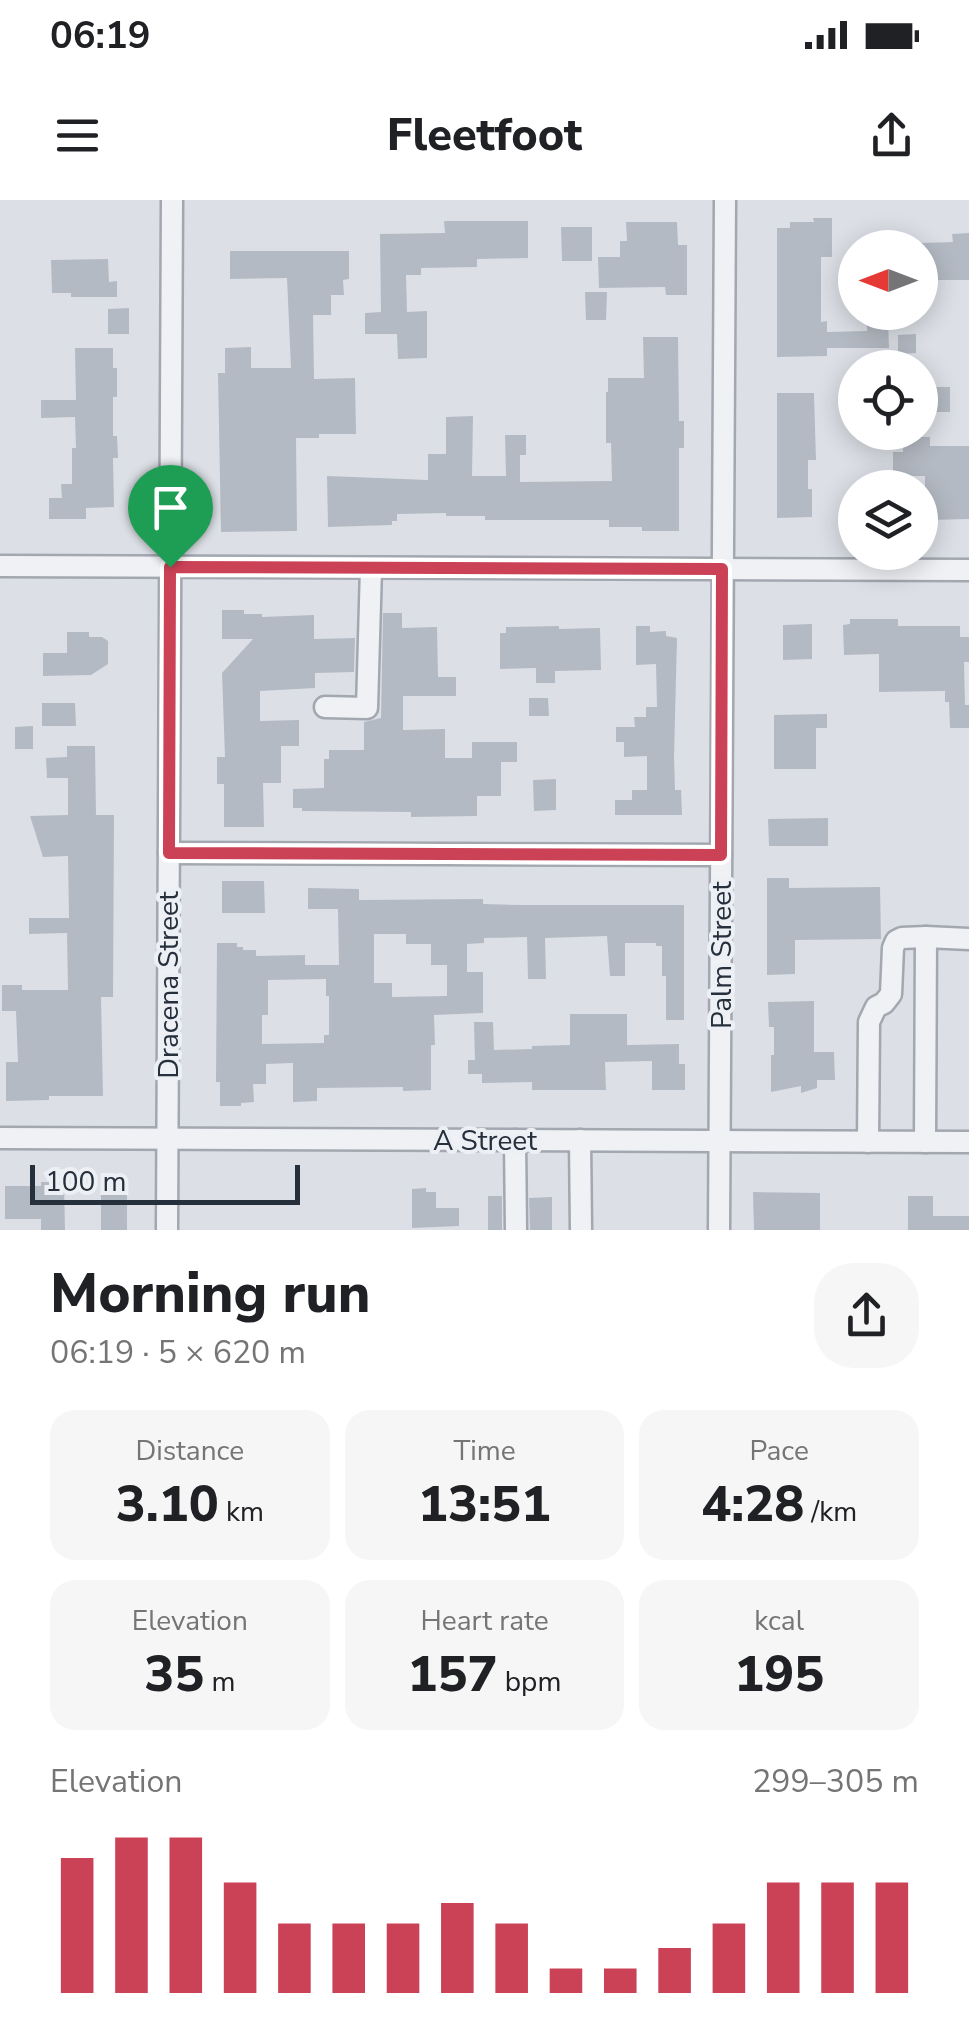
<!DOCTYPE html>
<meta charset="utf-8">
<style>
:root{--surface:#fff;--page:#f6f6f6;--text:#202124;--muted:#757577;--accent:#cb4257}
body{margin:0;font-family:"Nunito Sans",sans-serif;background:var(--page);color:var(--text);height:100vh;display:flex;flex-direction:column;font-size:38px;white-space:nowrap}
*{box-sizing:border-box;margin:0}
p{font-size:32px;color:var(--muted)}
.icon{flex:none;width:55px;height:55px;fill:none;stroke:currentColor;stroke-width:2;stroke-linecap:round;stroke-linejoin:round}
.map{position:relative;height:1030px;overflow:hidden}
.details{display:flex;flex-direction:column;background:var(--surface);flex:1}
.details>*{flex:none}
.needle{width:65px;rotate:270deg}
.tools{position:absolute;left:838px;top:30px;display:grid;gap:20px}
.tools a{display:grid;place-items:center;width:100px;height:100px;border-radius:50%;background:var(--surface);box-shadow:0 5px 25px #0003;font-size:50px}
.scale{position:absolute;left:30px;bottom:25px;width:270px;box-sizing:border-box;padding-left:10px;border:5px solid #262f3c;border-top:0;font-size:28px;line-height:35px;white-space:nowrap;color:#262f3c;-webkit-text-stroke:8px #eceff4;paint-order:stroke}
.pin{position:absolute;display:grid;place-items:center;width:85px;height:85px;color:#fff;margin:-102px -42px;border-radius:50% 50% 50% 0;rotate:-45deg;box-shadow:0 0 10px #0007}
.pin .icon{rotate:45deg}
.round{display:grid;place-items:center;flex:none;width:105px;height:105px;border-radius:40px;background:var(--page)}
.head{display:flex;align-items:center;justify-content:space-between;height:170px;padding:0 50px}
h1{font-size:55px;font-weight:800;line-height:75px}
.metrics{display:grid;grid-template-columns:repeat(3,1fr);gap:15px;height:170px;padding:10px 50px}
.metrics div{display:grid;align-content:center;border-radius:25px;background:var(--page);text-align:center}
.metrics b{font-size:50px;font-weight:800}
.metrics small{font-size:28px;font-weight:400}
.metrics p{font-size:28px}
.chart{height:280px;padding:20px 50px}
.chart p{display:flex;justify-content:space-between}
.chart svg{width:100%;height:180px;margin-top:10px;stroke:var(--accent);stroke-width:6}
.status{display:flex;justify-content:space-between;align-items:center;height:70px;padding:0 50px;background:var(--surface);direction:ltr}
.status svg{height:28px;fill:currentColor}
header{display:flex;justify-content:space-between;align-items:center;height:130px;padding:0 50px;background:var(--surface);font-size:45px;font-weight:800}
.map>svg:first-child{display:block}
</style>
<div class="status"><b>06:19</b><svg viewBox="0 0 49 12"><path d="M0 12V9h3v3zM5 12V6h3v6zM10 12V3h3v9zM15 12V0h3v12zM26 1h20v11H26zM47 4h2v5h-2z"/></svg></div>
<header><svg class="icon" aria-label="menu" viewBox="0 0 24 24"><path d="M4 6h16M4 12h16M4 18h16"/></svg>Fleetfoot<svg class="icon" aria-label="share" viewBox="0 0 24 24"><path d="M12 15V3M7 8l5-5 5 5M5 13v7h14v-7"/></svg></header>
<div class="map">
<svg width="969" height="1030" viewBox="0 0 969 1030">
<rect width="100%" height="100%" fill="#dce0e6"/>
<g fill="#b4bac3" fill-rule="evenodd">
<polygon points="813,18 832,18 832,57 821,57 821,122 827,121 827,132 867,131 867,120 888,120 889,148 827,148 827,156 777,157 777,28 790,28 790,22 814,22"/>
<polygon points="444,21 528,21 528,58 477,59 477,67 421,68 421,75 406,75 407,112 427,111 427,158 398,159 397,134 365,134 365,113 381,112 380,34 445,33"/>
<polygon points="626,22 677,22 678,45 687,45 687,95 666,95 665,87 599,88 598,57 620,57 620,41 627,41"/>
<polygon points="561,27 592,27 592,61 562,61"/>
<polygon points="969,33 969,80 920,80 920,43 953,42 952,34"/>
<polygon points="230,51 349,51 349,79 343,80 344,95 331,95 331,115 313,115 314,179 355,178 356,234 319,234 319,238 296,238 297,331 221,332 218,173 225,173 225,148 251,147 251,168 291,168 287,78 230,79"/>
<polygon points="108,59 109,82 117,81 117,97 71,97 71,93 52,93 51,60"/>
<polygon points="585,92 607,92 606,120 586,120"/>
<polygon points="129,108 129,134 108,134 108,109"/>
<polygon points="916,134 916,153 898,154 898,135"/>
<polygon points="643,137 678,137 679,221 684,221 684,248 679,248 679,331 642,331 642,327 609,327 609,320 485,320 485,316 446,316 446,313 397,314 397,321 392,321 392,325 328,327 327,276 428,280 428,254 446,254 446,217 473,216 472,276 506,276 505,235 526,235 526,255 520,255 520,282 612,281 611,243 606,243 606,192 608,192 608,178 644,178"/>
<polygon points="75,148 113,148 113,168 117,168 117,197 113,197 113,236 117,236 118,258 113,258 114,307 86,308 86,319 49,319 49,298 62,298 61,284 72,284 72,248 76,248 75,217 41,218 41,200 76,200"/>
<polygon points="840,186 855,186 855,215 841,215"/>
<rect x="926" y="187" width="24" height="25"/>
<polygon points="777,193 814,193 816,260 808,260 808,289 812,289 812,317 777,318"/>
<polygon points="916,237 930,237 930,246 969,246 969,319 930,320 930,313 925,313 925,276 893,276 893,252 903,252 903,241 916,241"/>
<polygon points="222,410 244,410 244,414 262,414 262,417 314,415 314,439 355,438 354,472 315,473 315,488 260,491 260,521 299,520 299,546 281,546 281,583 263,583 264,627 224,627 224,584 217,584 217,557 225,557 222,473 253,439 222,439"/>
<polygon points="383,413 402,413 402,428 437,427 438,477 456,477 456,496 403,496 403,530 445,529 445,558 472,558 472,542 517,542 517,562 501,562 501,596 477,596 477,616 411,617 411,612 302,611 302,608 293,608 293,589 324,588 324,559 329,559 329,550 364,550 364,522 381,518"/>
<polygon points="850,419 898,419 898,426 960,426 960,437 969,437 969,462 964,462 965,505 969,505 969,528 950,528 949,502 945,502 945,491 879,492 879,454 844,455 843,425 850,424"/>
<polygon points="812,424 812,459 783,460 783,425"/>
<polygon points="559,426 559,429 600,428 601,470 555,471 555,483 536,483 536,468 500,469 500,433 506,433 506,427"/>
<polygon points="636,426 650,426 650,432 666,431 666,436 677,438 674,557 675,590 681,590 682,615 615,615 615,600 632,600 632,590 647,590 647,556 624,557 624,542 616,542 616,527 635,527 634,517 646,517 646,507 657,507 656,464 636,465"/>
<polygon points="67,432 89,432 89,437 102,437 108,441 108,464 91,475 43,476 43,453 67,453"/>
<polygon points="529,498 548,498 549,516 529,516"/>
<polygon points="42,503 75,503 76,526 42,526"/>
<polygon points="827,514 827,528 816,528 816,569 774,569 774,515"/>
<polygon points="33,526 33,549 15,549 15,527"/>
<polygon points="67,546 95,546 96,615 114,615 113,797 101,797 103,896 49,896 49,900 6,901 6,862 18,862 16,811 2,811 2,785 22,785 22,790 68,790 67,733 29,734 29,718 69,718 68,656 43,657 30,616 68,615 68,578 47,578 46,558 67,557"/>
<polygon points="556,579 556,610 534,611 533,580"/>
<polygon points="828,618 828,646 769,646 768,619"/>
<polygon points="767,678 789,678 789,688 880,687 881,739 795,740 795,774 767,775"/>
<polygon points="222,681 264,681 265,713 222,713"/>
<path d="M308 688 359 689V700L483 699V704L521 705H684V820H666V776H662V746H656V743H625V776H610L607 736 545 738 546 779H528L527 737 484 738V743L467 744V772H483V813L434 815 435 845H431V890L403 891V887L317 888V901L293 902V863L266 864V884H253L254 902 241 903V906H220V882H216L217 743H237V747H243V750H256V756L305 755V765H339L338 709H308ZM374 734H406V744H431V765H447V796L392 797V783H374ZM326 779V796H329V835H324V843L262 844V815H268V780Z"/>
<polygon points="814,801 814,852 834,852 835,880 817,880 817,888 801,893 801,886 771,892 771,855 774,855 774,827 769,827 768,802"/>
<polygon points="570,814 627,814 627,845 679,844 679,864 685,864 685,890 652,890 652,861 605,862 606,890 532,890 532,882 482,883 482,874 468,874 468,860 475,860 474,822 493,822 494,850 532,849 532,846 570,845"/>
<polygon points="41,982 64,982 65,1030 41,1030 41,1019 5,1019 5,986 41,986"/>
<polygon points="426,988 426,992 436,992 436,1008 459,1008 459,1026 412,1028 412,989"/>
<polygon points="753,992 820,993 820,1030 754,1030"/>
<rect x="101" y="995" width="26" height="35"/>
<rect x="488" y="996" width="14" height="34"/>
<polygon points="908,996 933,996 933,1016 969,1016 969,1030 908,1030"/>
<polygon points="552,997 552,1030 530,1030 529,998"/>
</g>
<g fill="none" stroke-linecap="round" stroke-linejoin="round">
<defs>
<g id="minor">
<polyline points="0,366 969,370"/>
<polyline points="325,507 367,508 371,368"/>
<polyline points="169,653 721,655"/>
<polyline points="0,938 969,942"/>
<polyline points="515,940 516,1030"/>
<polyline points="580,940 581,1030"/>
<polyline points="868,942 869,822 876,807 884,803 891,794 893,748 896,741 902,738 926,737"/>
<polyline points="925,942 926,737 969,739"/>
<polyline points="167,1030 172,0"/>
<polyline points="719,1030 725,0"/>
</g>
</defs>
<use href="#minor" stroke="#a2a7b0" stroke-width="25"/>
<use href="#minor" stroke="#eff1f5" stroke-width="20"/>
</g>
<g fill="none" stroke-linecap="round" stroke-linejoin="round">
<defs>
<polygon id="route" points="170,367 722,369 721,655 169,653"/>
</defs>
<use href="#route" stroke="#fff" stroke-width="20"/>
<use href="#route" stroke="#cb4257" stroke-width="12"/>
</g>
<g text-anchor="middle" stroke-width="8" stroke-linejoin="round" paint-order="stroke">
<g font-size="28" fill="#262f3c" stroke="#eceff4">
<text transform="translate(721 755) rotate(-90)" y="10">Palm Street</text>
<text transform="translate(168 785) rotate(-90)" y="10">Dracena Street</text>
<text x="485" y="950">A Street</text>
</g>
</g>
</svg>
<div class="tools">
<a><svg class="needle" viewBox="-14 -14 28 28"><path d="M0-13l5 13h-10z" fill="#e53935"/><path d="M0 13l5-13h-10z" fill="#757577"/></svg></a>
<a><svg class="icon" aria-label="locate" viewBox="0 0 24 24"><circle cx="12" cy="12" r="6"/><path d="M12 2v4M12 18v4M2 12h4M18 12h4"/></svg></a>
<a><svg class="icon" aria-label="layers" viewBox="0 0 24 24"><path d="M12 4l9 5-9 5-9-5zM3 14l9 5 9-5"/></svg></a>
</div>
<div class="scale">100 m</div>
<div class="pin" style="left:170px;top:367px;background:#1e9e55"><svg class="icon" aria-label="arrive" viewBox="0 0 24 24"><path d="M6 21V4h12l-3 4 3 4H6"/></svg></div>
</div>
<section class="details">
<div class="head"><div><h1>Morning run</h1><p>06:19 · 5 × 620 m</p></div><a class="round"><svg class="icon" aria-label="share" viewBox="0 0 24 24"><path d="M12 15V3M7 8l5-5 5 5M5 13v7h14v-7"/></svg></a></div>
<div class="metrics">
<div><p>Distance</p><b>3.10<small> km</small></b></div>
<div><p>Time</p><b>13:51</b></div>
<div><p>Pace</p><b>4:28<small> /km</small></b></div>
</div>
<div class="metrics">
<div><p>Elevation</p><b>35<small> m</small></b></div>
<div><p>Heart rate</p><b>157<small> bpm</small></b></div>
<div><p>kcal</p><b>195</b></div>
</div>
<div class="chart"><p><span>Elevation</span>299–305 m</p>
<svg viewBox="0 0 160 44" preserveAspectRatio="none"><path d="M5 44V11M15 44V6M25 44V6M35 44V17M45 44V27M55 44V27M65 44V27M75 44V22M85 44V27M95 44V38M105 44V38M115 44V33M125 44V27M135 44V17M145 44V17M155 44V17"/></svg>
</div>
</section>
